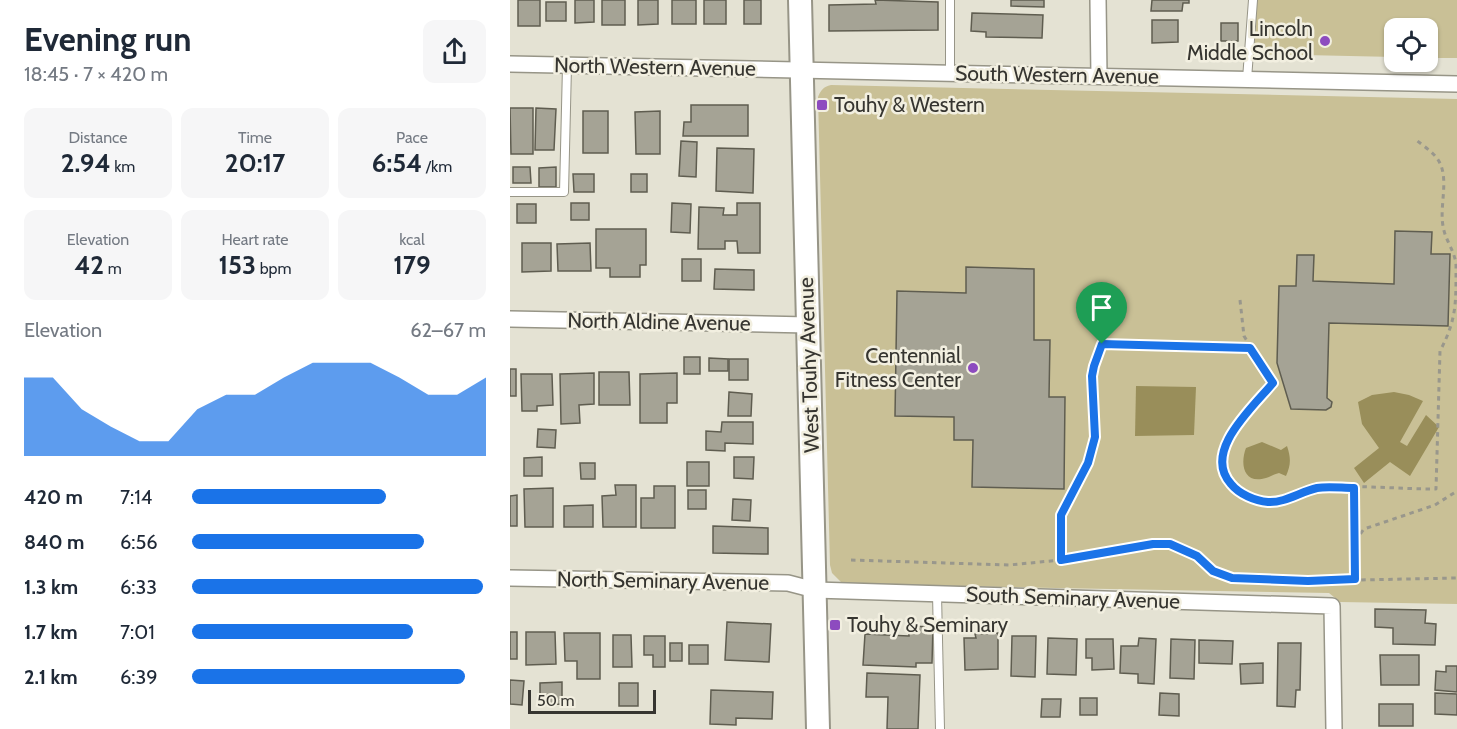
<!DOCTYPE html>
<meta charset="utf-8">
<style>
:root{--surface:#fff;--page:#f6f6f7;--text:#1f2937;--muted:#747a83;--accent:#1a73e8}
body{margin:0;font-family:Cabin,sans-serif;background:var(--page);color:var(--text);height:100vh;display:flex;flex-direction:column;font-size:22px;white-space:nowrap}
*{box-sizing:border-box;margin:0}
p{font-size:20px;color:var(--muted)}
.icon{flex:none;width:33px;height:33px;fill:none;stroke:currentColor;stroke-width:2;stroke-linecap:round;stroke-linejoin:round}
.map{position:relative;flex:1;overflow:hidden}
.drawer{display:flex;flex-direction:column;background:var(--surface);width:510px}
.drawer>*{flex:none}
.controls{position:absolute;left:874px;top:18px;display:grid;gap:12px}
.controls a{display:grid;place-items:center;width:54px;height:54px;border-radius:12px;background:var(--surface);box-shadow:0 2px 4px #0004;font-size:30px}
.scale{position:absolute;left:18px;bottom:15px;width:128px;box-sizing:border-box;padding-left:6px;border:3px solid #363530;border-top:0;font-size:16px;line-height:21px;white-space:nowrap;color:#363530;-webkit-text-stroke:4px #f2efe0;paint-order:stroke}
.pin{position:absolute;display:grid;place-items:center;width:51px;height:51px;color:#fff;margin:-62px -26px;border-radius:50% 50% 50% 0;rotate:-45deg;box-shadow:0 0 6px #0007}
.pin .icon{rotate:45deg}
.round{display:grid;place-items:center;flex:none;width:63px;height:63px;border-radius:12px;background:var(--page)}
.summary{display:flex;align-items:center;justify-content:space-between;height:102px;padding:0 24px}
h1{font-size:33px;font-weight:700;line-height:45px}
.figures{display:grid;grid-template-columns:repeat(3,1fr);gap:9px;height:102px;padding:6px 24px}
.figures div{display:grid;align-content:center;border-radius:12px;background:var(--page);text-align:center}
.figures b{font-size:26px;font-weight:700}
.figures small{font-size:16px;font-weight:400}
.figures p{font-size:16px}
.chart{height:168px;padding:12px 24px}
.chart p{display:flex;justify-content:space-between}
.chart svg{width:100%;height:108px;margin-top:6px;fill:var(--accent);opacity:.7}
ul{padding:0 24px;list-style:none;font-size:20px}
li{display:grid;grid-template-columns:96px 72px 1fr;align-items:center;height:45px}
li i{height:15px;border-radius:8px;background:var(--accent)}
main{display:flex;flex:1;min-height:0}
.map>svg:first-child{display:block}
</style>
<main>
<section class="drawer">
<div class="summary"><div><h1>Evening run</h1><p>18:45 · 7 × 420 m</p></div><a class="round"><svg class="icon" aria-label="share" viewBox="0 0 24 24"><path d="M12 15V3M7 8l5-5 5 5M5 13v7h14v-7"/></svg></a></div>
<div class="figures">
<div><p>Distance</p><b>2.94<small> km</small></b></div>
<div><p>Time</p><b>20:17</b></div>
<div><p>Pace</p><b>6:54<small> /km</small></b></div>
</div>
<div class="figures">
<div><p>Elevation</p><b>42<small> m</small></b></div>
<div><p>Heart rate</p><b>153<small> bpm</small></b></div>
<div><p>kcal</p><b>179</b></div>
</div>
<div class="chart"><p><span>Elevation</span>62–67 m</p>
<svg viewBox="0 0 160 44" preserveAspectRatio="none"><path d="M0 44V12L10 12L20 25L30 32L40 38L50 38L60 25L70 19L80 19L90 12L100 6L110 6L120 6L130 12L140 19L150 19L160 12V44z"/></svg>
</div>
<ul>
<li><b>420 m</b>7:14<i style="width:66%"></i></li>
<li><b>840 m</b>6:56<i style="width:79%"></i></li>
<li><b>1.3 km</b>6:33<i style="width:99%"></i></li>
<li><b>1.7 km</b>7:01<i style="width:75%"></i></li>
<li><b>2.1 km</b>6:39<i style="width:93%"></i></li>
</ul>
</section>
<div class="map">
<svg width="947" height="729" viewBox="0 0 947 729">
<rect width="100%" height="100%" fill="#e4e2d3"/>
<g fill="#c9c096">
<polygon points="747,0 947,0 947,58 918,58 918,28 885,28 885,57 744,54"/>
<path d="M321 85 947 99V604L830 602 819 593 333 584 322 573 320 565 308 97C311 90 313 87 321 85Z"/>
</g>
<g fill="#998e5a">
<polygon points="626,386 686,387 684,435 625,436"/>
<polygon points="884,392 899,395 913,401 890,442 897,446 916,415 929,427 900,476 880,462 854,483 844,468 869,448 852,424 848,402 862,395"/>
<path d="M752 442 771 450 777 446C781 458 781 465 776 476L769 473C764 474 760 477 756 478 733 485 730 463 736 448Z"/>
</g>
<g fill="#a5a395" stroke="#5f5d50" stroke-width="1.5">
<rect x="8" y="0" width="22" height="26"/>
<polygon points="65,0 84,0 84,22 65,23"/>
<rect x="92" y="0" width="23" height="25"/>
<polygon points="128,0 148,0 148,24 128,25"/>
<rect x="162" y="0" width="24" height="24"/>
<rect x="194" y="0" width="22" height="24"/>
<rect x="234" y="0" width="17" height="24"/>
<polygon points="365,0 428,2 428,30 319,31 319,5 366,4"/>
<polygon points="501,0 534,0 534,7 501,6"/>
<polygon points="642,0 679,0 679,3 673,3 672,11 641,11"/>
<rect x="36" y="2" width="20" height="19"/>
<polygon points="462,13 533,15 532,38 476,37 476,32 461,31"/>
<polygon points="642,20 668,20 668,42 642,43"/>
<rect x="711" y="23" width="17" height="18"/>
<polygon points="181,105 238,105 238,136 173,136 174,122 181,122"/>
<polygon points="0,108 23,108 23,154 1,154"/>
<polygon points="26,108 46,109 44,150 25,150"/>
<rect x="73" y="111" width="25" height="42"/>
<polygon points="150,111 150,154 126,154 125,112"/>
<polygon points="171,141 187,142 186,177 169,176"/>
<polygon points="207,148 244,149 243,193 206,191"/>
<polygon points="3,167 20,167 21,183 3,183"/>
<polygon points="46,167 46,187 29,187 29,168"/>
<polygon points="63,174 84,174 84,192 64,192"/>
<rect x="121" y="174" width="16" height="18"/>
<rect x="61" y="203" width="18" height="17"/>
<polygon points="162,203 181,204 180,233 161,232"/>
<polygon points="227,203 250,203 250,253 228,253 227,241 215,241 215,249 188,249 189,207 214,208 213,215 227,215"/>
<rect x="7" y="204" width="19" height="19"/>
<polygon points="86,229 136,229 136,265 130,265 130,277 100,277 100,268 86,268"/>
<polygon points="885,231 922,232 921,254 940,254 938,326 819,323 817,398 822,402 821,407 816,410 781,409 767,363 769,286 786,286 787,255 804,255 803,281 884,284"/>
<polygon points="12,243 41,243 41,271 12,272"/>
<polygon points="80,243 81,271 48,271 47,244"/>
<rect x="172" y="259" width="19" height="22"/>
<polygon points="456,267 524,269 524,340 540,340 539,397 555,397 554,489 462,487 463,440 444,440 444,417 385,416 387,291 456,293"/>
<polygon points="205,269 244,270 244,290 204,289"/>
<rect x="174" y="357" width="16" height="17"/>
<polygon points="199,358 218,359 218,371 199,371"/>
<rect x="219" y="359" width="19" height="21"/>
<rect x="0" y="369" width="6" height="27"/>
<polygon points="89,372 119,372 120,405 89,405"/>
<polygon points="84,373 84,404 69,405 70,423 51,424 50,374"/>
<polygon points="167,373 167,403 157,403 157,423 130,423 130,374"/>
<polygon points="11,374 42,374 43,405 27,406 27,411 12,411"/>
<polygon points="219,392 242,394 241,416 218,416"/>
<polygon points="212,422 243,422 243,444 215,443 215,451 196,450 196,431 211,432"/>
<polygon points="28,429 46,430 45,448 27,447"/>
<polygon points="32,457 32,476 14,476 14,458"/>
<polygon points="224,457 244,457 243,479 224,478"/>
<rect x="177" y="462" width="22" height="24"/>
<polygon points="70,463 85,463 85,479 71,479"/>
<polygon points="105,485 126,485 126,527 93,527 92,496 106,495"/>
<polygon points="144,486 165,486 165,528 131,528 131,498 144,498"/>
<polygon points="43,488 43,527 15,527 14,489"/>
<rect x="178" y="490" width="18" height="19"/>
<polygon points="7,495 7,526 0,526 0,496"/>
<polygon points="223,499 241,500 240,521 222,520"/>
<polygon points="83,505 83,527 54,527 54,506"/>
<polygon points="203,526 258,528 258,554 203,553"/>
<polygon points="865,609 916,610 915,623 926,624 925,645 883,644 883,628 865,627"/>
<polygon points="217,622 261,624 259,662 215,660"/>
<polygon points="399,626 423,627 422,663 406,663 406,667 353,665 355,634 399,636"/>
<rect x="0" y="632" width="7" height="27"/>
<polygon points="16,632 45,632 46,664 16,665"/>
<polygon points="54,633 90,633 90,679 67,679 67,661 55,661"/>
<polygon points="488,633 488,669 455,670 454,638 466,638 465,634"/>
<polygon points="103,635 121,635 122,667 103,667"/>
<polygon points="134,636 155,636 155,667 143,667 143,655 134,655"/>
<polygon points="502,636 526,636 525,677 501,676"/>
<polygon points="538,638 567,639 566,675 537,674"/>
<polygon points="629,638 646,639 644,684 628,683 628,674 610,673 611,646 628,646"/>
<polygon points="576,639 603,639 604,669 582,670 582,658 576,658"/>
<polygon points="661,639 685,640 684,679 660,678"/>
<polygon points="689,640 723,641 722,664 689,663"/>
<rect x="160" y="643" width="12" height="18"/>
<polygon points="768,643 791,643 790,690 786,690 785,707 767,706"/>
<rect x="179" y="645" width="19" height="19"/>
<polygon points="870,655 909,655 909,685 871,685"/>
<polygon points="753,663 753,683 731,684 730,664"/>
<polygon points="936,666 947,666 947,692 925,690 926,671 936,672"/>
<polygon points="357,673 410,675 408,729 377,729 378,697 356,697"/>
<polygon points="0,680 14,681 12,705 0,704"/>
<polygon points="52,682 52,704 30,705 30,683"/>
<rect x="109" y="683" width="19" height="23"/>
<polygon points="201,690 263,692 262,719 226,718 226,725 200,724"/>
<polygon points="650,693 669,694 669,716 649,715"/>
<polygon points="925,693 947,694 947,715 925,714"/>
<rect x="570" y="698" width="17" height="17"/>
<polygon points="532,699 551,699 550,717 531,717"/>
<rect x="869" y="704" width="34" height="22"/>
</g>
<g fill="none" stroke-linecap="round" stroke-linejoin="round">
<defs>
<g id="lane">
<polyline points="440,0 440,73"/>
<polyline points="737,79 743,0"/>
<polyline points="0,192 54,192 57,66"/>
<polyline points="427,594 430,729"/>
</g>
<g id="street">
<polyline points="588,0 589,76"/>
<polyline points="0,64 947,84"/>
<polyline points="0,319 298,325"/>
<polyline points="0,578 278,583 305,590 822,606 824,729"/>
</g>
<polyline id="secondary" points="290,0 308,729"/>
</defs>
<use href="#lane" stroke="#979587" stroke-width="10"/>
<use href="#street" stroke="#979587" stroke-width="18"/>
<use href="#secondary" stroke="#979587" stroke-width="26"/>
<g stroke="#99978c" stroke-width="3" stroke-dasharray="4.5 4.5" stroke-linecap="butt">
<path d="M730 300 734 336 763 383C742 408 690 454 722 486 731 495 746 502 759 502 778 502 794 489 812 487 848 485 889 489 926 489L930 351C947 319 946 302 946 265 945 251 935 240 933 226 929 204 941 175 926 157 920 150 911 144 905 139"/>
<polyline points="592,344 740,348"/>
<polyline points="844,488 845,579"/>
<polyline points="845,541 854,529 925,505 947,491"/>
<polyline points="341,560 499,565 551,560 643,544 660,544 669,546 687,556 703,571 722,578 798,581 947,578"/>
<polyline points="551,560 551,515 578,463 585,437 582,376 584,366 592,344 594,295"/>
</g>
<use href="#lane" stroke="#fff" stroke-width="8"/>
<use href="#street" stroke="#fff" stroke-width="15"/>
<use href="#secondary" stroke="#fff" stroke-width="22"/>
</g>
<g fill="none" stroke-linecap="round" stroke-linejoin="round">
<defs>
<path id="route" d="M592 344 740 348 763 383C742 408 692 452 721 484 729 494 745 501 758 502 775 503 790 492 807 488 818 486 832 488 844 488L845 579 798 581 722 578 703 571 687 556 660 544H643L551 560V515L578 463 585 437 582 376 584 366Z"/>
</defs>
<use href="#route" stroke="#fff" stroke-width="12"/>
<use href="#route" stroke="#1a73e8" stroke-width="8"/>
</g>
<g fill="#8d4bbf" stroke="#f2efe0" stroke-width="2">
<circle cx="815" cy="41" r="6"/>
<rect x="306" y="99" width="12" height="12" rx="3"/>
<circle cx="463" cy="368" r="6"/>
<rect x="319" y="619" width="12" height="12" rx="3"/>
</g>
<g text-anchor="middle" stroke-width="5" stroke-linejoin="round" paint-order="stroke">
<g font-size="21" fill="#363530" stroke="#f2efe0" text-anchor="end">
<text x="803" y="36">Lincoln<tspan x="803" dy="24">Middle School</tspan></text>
<text x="324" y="112" text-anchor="start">Touhy &amp; Western</text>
<text x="451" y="363">Centennial<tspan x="451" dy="24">Fitness Center</tspan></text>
<text x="337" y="632" text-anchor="start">Touhy &amp; Seminary</text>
</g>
<g font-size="21" fill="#363530" stroke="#f2efe0">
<text transform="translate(145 67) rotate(1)" y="7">North Western Avenue</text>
<text transform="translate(547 75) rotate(1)" y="7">South Western Avenue</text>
<text transform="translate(149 322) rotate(1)" y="7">North Aldine Avenue</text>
<text transform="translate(299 365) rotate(-92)" y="7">West Touhy Avenue</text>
<text transform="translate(153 581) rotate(1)" y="7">North Seminary Avenue</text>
<text transform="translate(563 598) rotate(2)" y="7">South Seminary Avenue</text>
</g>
</g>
</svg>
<div class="controls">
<a><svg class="icon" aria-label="locate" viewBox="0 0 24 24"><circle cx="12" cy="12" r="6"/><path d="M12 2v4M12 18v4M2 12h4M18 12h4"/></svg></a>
</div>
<div class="scale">50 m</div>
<div class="pin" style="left:592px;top:344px;background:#1e9e55"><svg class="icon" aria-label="arrive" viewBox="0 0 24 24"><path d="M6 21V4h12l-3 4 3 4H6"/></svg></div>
</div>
</main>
